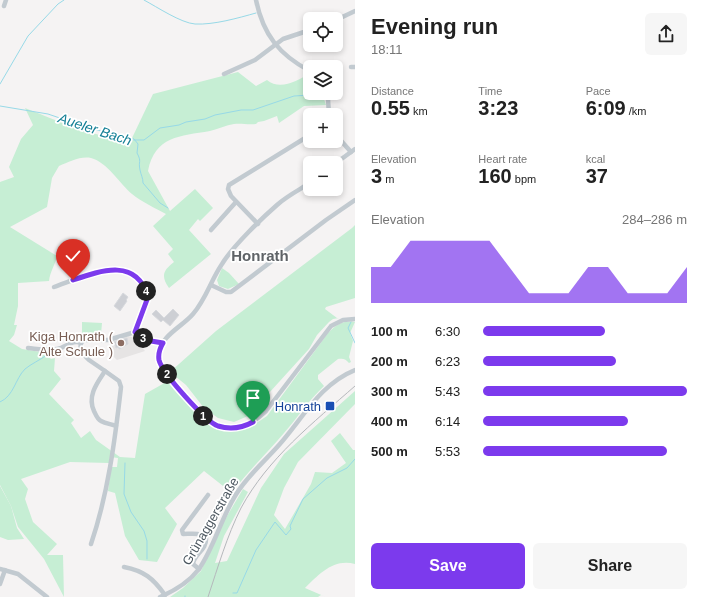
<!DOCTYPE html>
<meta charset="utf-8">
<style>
:root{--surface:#fff;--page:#f6f6f6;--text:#222;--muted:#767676;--accent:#7c3aed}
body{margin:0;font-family:Arial,sans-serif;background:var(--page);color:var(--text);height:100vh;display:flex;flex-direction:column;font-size:15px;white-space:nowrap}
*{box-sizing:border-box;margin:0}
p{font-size:13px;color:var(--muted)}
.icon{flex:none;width:22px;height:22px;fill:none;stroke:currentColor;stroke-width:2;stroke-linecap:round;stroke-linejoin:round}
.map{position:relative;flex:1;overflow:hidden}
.drawer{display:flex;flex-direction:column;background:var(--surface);width:348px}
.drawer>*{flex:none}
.buttons{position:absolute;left:303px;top:12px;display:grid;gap:8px}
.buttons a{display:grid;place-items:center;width:40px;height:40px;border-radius:6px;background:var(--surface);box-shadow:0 2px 6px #0003;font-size:20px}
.pin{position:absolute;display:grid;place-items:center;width:34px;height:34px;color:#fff;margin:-41px -17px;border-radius:50% 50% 50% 0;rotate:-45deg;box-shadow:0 0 4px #0007}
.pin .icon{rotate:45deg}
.km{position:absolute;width:20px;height:20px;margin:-10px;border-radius:50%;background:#222;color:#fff;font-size:11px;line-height:20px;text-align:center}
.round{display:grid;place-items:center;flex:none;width:42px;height:42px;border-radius:6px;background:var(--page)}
.overview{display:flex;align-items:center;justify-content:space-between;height:68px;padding:0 16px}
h1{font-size:22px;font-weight:600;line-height:30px}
.stats{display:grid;grid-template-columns:repeat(3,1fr);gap:6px;height:68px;padding:4px 16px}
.stats div{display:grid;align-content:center}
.stats b{font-size:20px;font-weight:600}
.stats small{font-size:11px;font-weight:400}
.stats p{font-size:11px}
.chart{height:112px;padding:8px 16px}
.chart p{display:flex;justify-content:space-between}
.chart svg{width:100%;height:72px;margin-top:4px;fill:var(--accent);opacity:.7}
.cta{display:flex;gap:8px;margin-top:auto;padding:8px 16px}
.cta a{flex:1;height:46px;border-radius:6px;background:var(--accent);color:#fff;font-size:16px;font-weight:600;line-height:46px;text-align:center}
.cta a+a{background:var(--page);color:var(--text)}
ul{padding:0 16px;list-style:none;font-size:13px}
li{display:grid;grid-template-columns:64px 48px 1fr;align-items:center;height:30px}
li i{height:10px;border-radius:5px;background:var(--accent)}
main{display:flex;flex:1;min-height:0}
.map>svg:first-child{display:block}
</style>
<main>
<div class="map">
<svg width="355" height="597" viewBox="0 0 355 597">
<rect width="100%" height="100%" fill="#f5f3f3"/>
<polygon fill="#e6e4e4" points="128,336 132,337 145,351 117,360 111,354 114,352 109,342"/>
<g fill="#c6eed4">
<path d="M238 72 256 86 267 80C280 91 297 81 310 73V93H322L326 105 304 106 279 123 277 116 264 121 258 122 256 124C248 125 241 123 234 124 226 125 218 129 210 131 180 136 155 136 148 171L170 211 195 189 213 208 200 221 198 219 189 230 211 254 169 288C160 275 164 270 174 262L168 254 173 249 153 226 166 214C155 208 142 202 132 194 120 184 107 162 91 158 80 156 69 162 59 166L52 178 47 207 10 227 57 256C55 265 50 272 49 281L18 283V306L14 325H17L14 335 9 341 22 349 47 353 48 356 51 359 55 358 54 371 61 379 49 394 74 420 71 423 81 438 90 431 96 440 120 457 135 458 145 394 168 381C199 417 217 452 267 416L328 333C336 325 343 320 355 322L350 333 353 341 349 357 351 362 349 363C346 359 343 358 338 359L318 375V379L324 386C309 400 298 417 284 433 267 453 248 471 232 493L204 471 165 508 177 524 157 562 139 560 125 536 115 493 108 491 111 467H117L118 458 110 457 109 463 70 462 21 479 28 489 25 499 33 522 57 544 47 555H63L64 597 44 559 18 527 11 506 0 485V182L14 177 9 167 21 139 33 125 25 108C48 117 109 144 132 138L153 94Z"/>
<polygon points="355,225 355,298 326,307 325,309 337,318 339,318 333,319 329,322 317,335 309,349 248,416 234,422 218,418 204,408 186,385 170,372 216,331 352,228"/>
<polygon points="222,268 229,273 239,284 228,289 219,286 217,280"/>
<polygon points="82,322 102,323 101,334 82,334"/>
<path d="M355 391V404L298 462 284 488 274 515 285 529 311 484 315 472 332 473 346 463 331 441 340 433 353 450H355V564C334 558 319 574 305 588L326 597 321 595 318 597H170L183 588 201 571 220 528 243 489 248 492 224 536 215 563 227 561 261 488 284 454Z"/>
<polygon points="0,486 11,506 17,528 24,539 8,540 0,537"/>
</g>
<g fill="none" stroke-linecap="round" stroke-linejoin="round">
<g stroke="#97d9e7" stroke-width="1">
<path d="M144 0C157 7 181 23 195 24 214 25 238 18 256 13"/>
<polyline points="0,84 28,36 58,4 64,0"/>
<path d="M0 106 48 114 89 128 134 139 138 144 137 153C142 162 138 161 140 170 141 175 143 178 143 183L160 203 168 208"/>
<polyline points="134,140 144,140 160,128 179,125 186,122 205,119 215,115 241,110 253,110 294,96 310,95 314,97 324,97"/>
<polyline points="351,322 348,328 355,343"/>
<path d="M0 402C14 396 15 379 25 369 31 364 40 360 47 355"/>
<polyline points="125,463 124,494 131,512 144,531 147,541 147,559"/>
<polyline points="233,593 237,593 256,550 275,522 286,535 291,529 290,526 303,499 327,478 347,468 355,459"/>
<polyline points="185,597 185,596"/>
</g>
</g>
<g fill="#cdcfd4" stroke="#d7d9dd">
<polygon points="80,256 82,257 83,263 77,265 78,267 75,268 76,269 70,271 66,261"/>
<polygon points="123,293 128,297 126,300 127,301 120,311 114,306"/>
<polygon points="173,309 179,315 170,326 163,320 161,322 152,314 156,310 164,318"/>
<polygon points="127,338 128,344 119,349 119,347 116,348 114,342"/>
</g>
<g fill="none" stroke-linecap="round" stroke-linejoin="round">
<g stroke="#c2cad0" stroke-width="4.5">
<path d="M256 0C263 34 279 55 310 71"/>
<polyline points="4,6 6,0"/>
<polyline points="336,20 355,11"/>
<polyline points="351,67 355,67"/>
<polyline points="224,74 255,60 283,39 310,30"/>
<polyline points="325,93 328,99 329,115"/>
<polyline points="336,135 351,152"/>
<polyline points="336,163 355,149"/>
<path d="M310 183C299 190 287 196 277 205 261 219 233 246 222 264 211 280 206 299 193 314 182 327 161 335 159 354 158 368 172 380 180 390 207 420 227 448 266 411L331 326 343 320 355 319"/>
<polyline points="258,224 231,196 228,189 229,185 310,135"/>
<polyline points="211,230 236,202"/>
<polyline points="211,285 226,292 231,292 326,220 355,200"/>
<path d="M54 287C74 280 106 265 127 271 138 274 145 287 148 297L135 332"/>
<polyline points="135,332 151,341 163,343"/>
<path d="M81 343 80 351 89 360 105 371C97 383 87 396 94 411 96 415 97 419 101 421 106 424 112 424 116 426"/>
<path d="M28 348C38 349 48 351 57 349 66 348 72 339 81 343L84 340H108L135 332"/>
<path d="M91 544C108 494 115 440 121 387L119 381 105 371"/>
<path d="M124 567C144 571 153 578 165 595"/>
<polyline points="0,569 18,574 47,597"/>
<path d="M199 569 193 564C194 554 207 550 206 538 200 532 191 534 183 534L182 530 208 495"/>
<polyline points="0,584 5,570"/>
<path d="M160 597C174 591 189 582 199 569 214 547 221 519 235 496 247 476 264 462 279 445 303 418 320 384 355 370"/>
</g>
<path stroke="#b5b8bc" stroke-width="1" d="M208 597C218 567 227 536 241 508 268 458 313 423 355 386"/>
</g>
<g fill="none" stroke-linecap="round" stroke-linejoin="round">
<defs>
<path id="route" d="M73 280C102 270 137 258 148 297L135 332 151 341 163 343C160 348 158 354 159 360 162 373 206 422 218 426 231 430 242 428 253 422"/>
</defs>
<use href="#route" stroke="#fff" stroke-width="8"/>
<use href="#route" stroke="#7c3aed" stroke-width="5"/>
</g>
<circle fill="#8d6e63" stroke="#fff" stroke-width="1.5" cx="121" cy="343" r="4"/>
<rect fill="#1a4fb4" stroke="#fff" stroke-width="1.5" x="325" y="401" width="10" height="10" rx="2"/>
<g text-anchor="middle" stroke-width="3.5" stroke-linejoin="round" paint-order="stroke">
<g font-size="13" fill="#785e54" stroke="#fff" text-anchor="end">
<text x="113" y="341">Kiga Honrath (<tspan x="113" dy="15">Alte Schule )</tspan></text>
</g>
<g font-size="13" fill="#164399" stroke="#fff" text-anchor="end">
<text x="321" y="411">Honrath</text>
</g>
<g font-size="13" fill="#4b565f" stroke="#fff">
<text transform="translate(210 521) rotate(-60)" y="5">Grünaggerstraße</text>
</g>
<g font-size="14" font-style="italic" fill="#168197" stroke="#fff">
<text transform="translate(95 129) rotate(18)" y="5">Aueler Bach</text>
</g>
<g font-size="15" font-weight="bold" fill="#5f6367" stroke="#fff">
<text x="260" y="261">Honrath</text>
</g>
</g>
</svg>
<div class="buttons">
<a><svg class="icon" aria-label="locate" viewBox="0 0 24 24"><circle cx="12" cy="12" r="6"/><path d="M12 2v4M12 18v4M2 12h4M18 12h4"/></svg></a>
<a><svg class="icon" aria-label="layers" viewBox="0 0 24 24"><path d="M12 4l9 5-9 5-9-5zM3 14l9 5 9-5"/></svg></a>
<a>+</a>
<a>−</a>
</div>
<div class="pin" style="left:253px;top:422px;background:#1e9e55"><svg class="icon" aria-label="arrive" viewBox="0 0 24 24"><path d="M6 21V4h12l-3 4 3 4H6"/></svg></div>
<div class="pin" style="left:73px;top:280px;background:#d93025"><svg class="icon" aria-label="check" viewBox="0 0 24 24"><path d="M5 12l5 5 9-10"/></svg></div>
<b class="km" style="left:203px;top:416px">1</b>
<b class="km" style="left:167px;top:374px">2</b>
<b class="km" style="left:143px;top:338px">3</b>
<b class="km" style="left:146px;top:291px">4</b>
</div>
<section class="drawer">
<div class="overview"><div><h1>Evening run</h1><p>18:11</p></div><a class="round"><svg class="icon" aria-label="share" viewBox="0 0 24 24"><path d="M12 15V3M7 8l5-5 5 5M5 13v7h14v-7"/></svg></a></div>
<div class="stats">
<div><p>Distance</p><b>0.55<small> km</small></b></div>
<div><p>Time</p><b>3:23</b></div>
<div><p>Pace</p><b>6:09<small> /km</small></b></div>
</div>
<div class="stats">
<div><p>Elevation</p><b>3<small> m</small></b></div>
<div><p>Heart rate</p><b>160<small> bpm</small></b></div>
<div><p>kcal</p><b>37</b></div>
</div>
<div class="chart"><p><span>Elevation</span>284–286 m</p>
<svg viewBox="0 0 160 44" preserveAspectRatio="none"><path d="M0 44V22L10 22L20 6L30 6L40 6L50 6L60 6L70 22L80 38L90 38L100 38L110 22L120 22L130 38L140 38L150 38L160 22V44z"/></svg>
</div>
<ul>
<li><b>100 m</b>6:30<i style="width:60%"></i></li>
<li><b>200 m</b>6:23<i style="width:65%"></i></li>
<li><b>300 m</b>5:43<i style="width:100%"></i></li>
<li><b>400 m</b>6:14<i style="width:71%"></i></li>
<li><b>500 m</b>5:53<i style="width:90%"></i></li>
</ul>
<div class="cta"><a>Save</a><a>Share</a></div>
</section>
</main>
